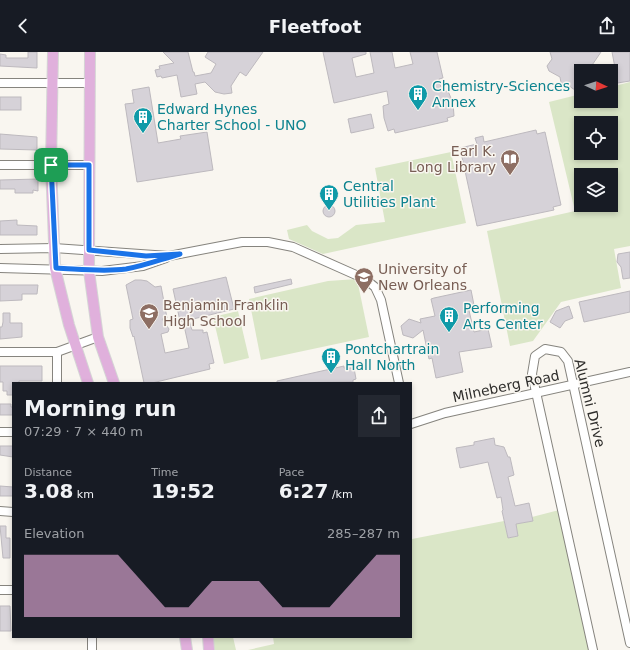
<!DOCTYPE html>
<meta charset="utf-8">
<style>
:root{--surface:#171b24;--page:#242831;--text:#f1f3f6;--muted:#9ea1a6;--accent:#d29ec8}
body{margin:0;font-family:"DejaVu Sans",sans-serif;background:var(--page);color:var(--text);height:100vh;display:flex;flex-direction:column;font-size:15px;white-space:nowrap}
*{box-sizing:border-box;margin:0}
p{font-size:13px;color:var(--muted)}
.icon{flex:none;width:22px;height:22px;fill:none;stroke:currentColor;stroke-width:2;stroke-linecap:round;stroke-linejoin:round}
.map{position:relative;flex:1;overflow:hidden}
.drawer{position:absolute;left:12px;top:330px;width:400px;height:256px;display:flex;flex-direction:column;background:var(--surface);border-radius:0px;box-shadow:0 2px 6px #0003}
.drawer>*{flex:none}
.needle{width:26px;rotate:94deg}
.fabs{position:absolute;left:574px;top:12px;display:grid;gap:8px}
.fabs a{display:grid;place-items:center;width:44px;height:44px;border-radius:0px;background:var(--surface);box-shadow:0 2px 6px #0003;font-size:20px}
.pin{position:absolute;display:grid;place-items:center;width:34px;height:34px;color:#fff;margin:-17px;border-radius:8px;box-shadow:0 2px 6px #0006}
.round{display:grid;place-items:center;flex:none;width:42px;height:42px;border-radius:0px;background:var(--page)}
.headline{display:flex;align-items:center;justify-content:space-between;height:68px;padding:0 12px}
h1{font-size:22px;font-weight:600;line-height:30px}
.metrics{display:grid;grid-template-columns:repeat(3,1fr);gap:6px;height:68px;padding:4px 12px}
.metrics div{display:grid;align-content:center}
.metrics b{font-size:20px;font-weight:600}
.metrics small{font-size:11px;font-weight:400}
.metrics p{font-size:11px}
.chart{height:112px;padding:8px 12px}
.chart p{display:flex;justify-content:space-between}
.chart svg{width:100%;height:72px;margin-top:4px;fill:var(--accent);opacity:.7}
header{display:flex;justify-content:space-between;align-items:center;height:52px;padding:0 12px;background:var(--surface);font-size:18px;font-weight:600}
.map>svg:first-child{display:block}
</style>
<header><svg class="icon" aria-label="back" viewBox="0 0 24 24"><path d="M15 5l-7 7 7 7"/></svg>Fleetfoot<svg class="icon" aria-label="share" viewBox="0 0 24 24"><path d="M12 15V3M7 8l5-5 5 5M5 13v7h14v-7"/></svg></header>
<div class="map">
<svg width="630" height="598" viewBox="0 0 630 598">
<rect width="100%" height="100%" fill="#f9f6f0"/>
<g fill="#dae6c7" fill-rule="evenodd">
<path d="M630 30V194L614 197 621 236 561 250 533 289 510 294 487 179 575 159 549 50 581 42V49H611V35ZM581 71H611V101H581ZM581 123H611V153H581Z"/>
<polygon points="451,100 466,171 323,202 289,187 287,178 307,173 312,179 328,187 338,186 356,173 385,170 375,116"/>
<polygon points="357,227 369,285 261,308 249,247 328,229"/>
<polygon points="238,259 249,306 224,312 213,265"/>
<polygon points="563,457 593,598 248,598 274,592 273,585 411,585 411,482 412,487 504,469 508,486 518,484 516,472 533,469 532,465"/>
<polygon points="208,585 233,585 236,598 209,598"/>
</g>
<g fill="#d6d2d8" stroke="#bdb9be">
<polygon points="28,0 37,0 37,16 0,14 0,2 6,3 6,6 28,6"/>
<polygon points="163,0 188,0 193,20 194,20 195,24 211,21 216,12 205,5 208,0 263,0 246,24 240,20 231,34 232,41 224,42 215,40 205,30 195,32 197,42 181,45 177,23 162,26 161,24 157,25 155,18 160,17 159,14 174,11"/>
<polygon points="323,0 366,0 366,2 352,6 356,25 374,21 370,0 392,0 395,16 413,12 410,0 437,0 443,26 439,27 442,40 448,39 453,51 454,64 447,66 448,69 395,81 394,77 388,79 384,66 383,54 389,52 387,39 334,51"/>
<polygon points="550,0 601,0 588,19 581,19 581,35 578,40 569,34 562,36 560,25 549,19 547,14 552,7"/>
<polygon points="612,0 630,0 630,29 611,32 611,22 616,21"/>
<polygon points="149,35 158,91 181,87 180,84 207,80 213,118 137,130 125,52 134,51 132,38"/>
<rect x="0" y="45" width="21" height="13"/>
<polygon points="371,62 374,76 351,81 348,67"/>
<polygon points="536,78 537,82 545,80 561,153 553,155 554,158 477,174 460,96 477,92 475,86 483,84 484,90"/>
<polygon points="0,82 37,85 37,98 0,97"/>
<polygon points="38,127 38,139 33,138 33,141 15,141 15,137 0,137 0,128"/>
<circle cx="329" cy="159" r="6"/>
<polygon points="17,168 17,173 37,174 37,183 0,183 0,169"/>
<polygon points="630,200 630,226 623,227 621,215 617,210 618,202"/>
<polygon points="226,225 234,257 189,268 192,278 203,278 203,281 207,280 214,311 209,312 210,317 152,331 144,331 134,284 133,285 130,276 130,268 133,267 126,233 135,228 141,228 147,229 155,235 161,234 167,266 162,267 169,277 168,280 161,282 165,301 189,296 183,269 180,269 173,237"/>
<polygon points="291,227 292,232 255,241 254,235"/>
<polygon points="0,233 38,233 37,242 22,242 22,248 0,249"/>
<polygon points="471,238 474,253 468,254 474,280 488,277 492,295 459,300 463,320 436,326 432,306 429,307 423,278 413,286 403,283 401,274 409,267 421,271 420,267 435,264 431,247 434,246"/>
<polygon points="630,239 630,260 584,270 579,250"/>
<polygon points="569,254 573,266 565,269 560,276 550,270 556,259"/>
<polygon points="3,261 10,261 10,271 22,271 22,285 0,287 0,275 2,275 3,270"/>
<polygon points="0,314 42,314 42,329 19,329 19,331 13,331 13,343 7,343 7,339 3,339 3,330 0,330"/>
<polygon points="344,314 344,316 354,316 356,327 353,328 353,330 277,331 277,329"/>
<polygon points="0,352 11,352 11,355 13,355 13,363 0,363"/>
<polygon points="494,386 495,393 504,395 508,405 510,405 514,423 508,425 515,454 529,451 533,469 516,472 518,484 508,486 502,459 503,458 501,445 497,446 488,410 460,416 456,396 474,393 474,390"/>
<polygon points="0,394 13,394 13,405 0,403"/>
<polygon points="0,434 13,435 13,444 0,444"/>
<polygon points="0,474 6,474 6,486 10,486 10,506 3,506"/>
<polygon points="0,554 10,554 11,579 0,579"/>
</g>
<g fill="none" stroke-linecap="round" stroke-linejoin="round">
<defs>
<g id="minor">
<polyline points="0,31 90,31"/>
<polyline points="0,113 89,113"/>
<polyline points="0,197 54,196 169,204 242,190 268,190 293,195 365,227 375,235 381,248 399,331"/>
<polyline points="0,216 102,219 143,214 166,206"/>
<polyline points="0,300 57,300 98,285"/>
<polyline points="57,300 57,331"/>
<polyline points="411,372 445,361 630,320"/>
<polyline points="0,380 13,380"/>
<polyline points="0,459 13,460"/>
<polyline points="0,538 13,538"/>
<polyline points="92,598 92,585"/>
<polyline points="593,598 532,322 535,304 545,297 561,300 568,309 630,591"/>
</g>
<g id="major">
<polyline points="53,0 51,113 55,216 69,273 88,331"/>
<polyline points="90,0 89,219 98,285 114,331"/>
<polyline points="185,585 187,598"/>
<polyline points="208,585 209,598"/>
</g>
</defs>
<use href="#minor" stroke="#86847e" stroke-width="10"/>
<use href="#major" stroke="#d5d5d5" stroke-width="12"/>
<use href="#minor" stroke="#fff" stroke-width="8"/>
<use href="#major" stroke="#e0b0dc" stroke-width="10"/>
</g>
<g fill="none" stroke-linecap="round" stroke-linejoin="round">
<defs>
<path id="route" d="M51 113H89V198L146 204 180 202C162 207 144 214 126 217 103 220 79 217 56 216Z"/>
</defs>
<use href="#route" stroke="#fff" stroke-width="8"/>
<use href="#route" stroke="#1a73e8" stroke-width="5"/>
</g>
<defs>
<symbol id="building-pin" viewBox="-11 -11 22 30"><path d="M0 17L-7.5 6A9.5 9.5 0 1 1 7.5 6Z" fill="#0f9aa8" stroke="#f9f6f0"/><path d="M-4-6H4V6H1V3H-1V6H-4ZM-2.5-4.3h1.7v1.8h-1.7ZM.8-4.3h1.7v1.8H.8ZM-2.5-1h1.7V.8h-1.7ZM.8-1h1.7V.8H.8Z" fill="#fff"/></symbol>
<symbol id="library-pin" viewBox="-11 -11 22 30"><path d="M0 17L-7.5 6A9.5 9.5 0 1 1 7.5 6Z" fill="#8d6e63" stroke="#f9f6f0"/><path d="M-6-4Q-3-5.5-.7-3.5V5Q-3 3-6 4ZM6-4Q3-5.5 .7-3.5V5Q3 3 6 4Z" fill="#fff"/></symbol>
<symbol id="university-pin" viewBox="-11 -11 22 30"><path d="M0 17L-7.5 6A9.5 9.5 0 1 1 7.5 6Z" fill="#8d6e63" stroke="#f9f6f0"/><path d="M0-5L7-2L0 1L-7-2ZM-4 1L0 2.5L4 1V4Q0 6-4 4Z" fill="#fff"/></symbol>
<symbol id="school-pin" viewBox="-11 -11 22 30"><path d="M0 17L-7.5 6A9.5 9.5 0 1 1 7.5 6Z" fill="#8d6e63" stroke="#f9f6f0"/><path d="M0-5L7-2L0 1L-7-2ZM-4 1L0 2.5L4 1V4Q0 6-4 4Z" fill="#fff"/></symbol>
</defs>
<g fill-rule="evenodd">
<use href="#building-pin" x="407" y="31" width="22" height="30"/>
<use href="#building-pin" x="132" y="54" width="22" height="30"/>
<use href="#library-pin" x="499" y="96" width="22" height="30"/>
<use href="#building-pin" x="318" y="131" width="22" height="30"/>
<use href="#university-pin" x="353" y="214" width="22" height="30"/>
<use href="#school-pin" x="138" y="250" width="22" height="30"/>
<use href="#building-pin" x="438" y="253" width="22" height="30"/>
<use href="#building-pin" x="320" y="294" width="22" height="30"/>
</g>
<g text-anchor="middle" stroke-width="3" stroke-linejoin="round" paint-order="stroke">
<g font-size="14" fill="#0d838f" stroke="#f9f6f0" text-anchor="start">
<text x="432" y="39">Chemistry-Sciences<tspan x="432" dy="16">Annex</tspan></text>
<text x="157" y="62">Edward Hynes<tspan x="157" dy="16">Charter School - UNO</tspan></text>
<text x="343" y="139">Central<tspan x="343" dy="16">Utilities Plant</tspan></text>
<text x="463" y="261">Performing<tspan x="463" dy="16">Arts Center</tspan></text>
<text x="345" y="302">Pontchartrain<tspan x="345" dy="16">Hall North</tspan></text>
</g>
<g font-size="14" fill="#785e54" stroke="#f9f6f0" text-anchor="start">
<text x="496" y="104" text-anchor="end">Earl K.<tspan x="496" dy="16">Long Library</tspan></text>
<text x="378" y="222">University of<tspan x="378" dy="16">New Orleans</tspan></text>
<text x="163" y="258">Benjamin Franklin<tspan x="163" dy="16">High School</tspan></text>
</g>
<g font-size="14" fill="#2f2e2c" stroke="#f9f6f0">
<text transform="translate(506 334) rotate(-12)" y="5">Milneberg Road</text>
<text transform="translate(590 351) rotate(76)" y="5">Alumni Drive</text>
</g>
</g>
</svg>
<div class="fabs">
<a><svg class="needle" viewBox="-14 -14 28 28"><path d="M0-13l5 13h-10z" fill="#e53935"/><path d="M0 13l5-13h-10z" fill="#9ea1a6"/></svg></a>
<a><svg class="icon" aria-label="locate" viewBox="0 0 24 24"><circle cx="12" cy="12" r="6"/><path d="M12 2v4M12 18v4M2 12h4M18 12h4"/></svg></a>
<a><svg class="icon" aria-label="layers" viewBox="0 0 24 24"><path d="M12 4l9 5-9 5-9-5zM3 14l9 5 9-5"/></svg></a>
</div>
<div class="pin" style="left:51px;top:113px;background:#1e9e55"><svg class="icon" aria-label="arrive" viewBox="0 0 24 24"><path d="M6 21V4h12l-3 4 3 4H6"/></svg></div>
<section class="drawer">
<div class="headline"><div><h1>Morning run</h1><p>07:29 · 7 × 440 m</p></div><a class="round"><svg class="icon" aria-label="share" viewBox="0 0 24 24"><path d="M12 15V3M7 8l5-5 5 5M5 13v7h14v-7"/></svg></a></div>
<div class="metrics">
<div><p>Distance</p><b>3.08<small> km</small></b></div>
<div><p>Time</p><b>19:52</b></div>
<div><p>Pace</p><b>6:27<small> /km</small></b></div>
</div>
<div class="chart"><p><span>Elevation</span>285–287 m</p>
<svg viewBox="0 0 160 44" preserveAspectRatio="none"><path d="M0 44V6L10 6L20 6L30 6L40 6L50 22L60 38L70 38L80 22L90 22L100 22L110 38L120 38L130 38L140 22L150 6L160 6V44z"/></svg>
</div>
</section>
</div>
